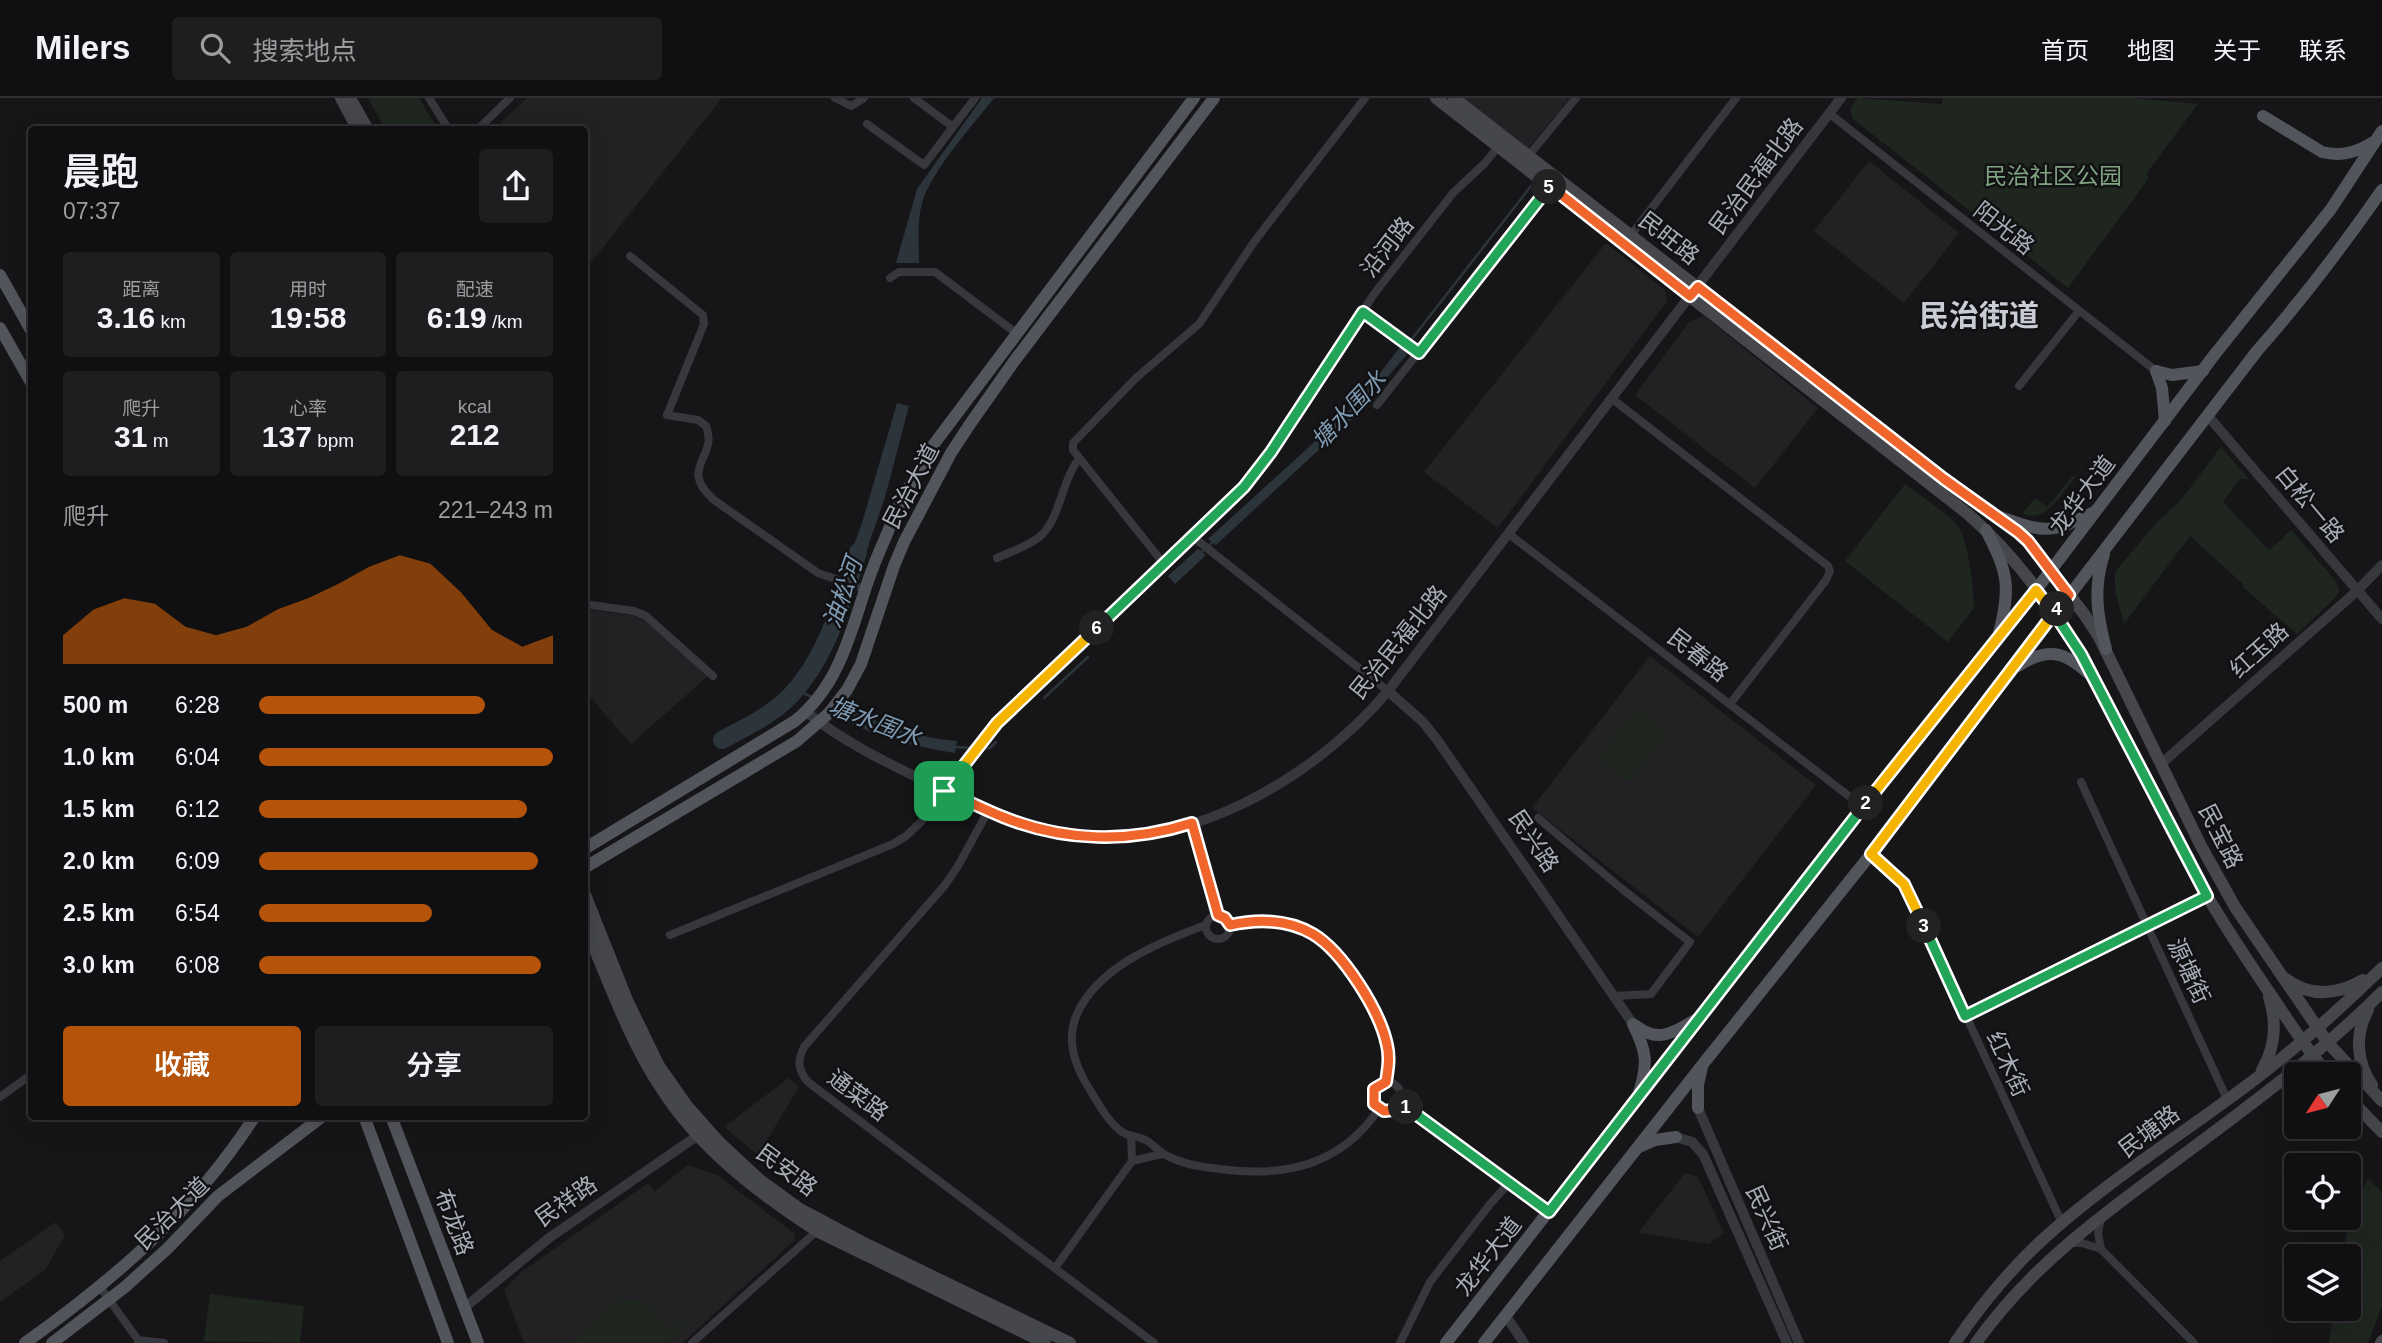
<!DOCTYPE html>
<html lang="zh">
<meta charset="utf-8">
<style>
:root{--surface:#101012;--page:#1e1e20;--text:#f1f3f6;--muted:#9c9d9f;--line:#303032;--accent:#b45309}
body{margin:0;font-family:Helvetica,"Noto Sans SC",sans-serif;background:var(--page);color:var(--text);height:100vh;display:flex;flex-direction:column;font-size:26px;white-space:nowrap}
*{box-sizing:border-box;margin:0}
p{font-size:23px;color:var(--muted)}
.icon{flex:none;width:38px;height:38px;fill:none;stroke:currentColor;stroke-width:2;stroke-linecap:round;stroke-linejoin:round}
.map{position:relative;flex:1;overflow:hidden}
.panel{position:absolute;left:28px;top:28px;width:560px;height:994px;display:flex;flex-direction:column;background:var(--surface);border-radius:7px;box-shadow:0 7px 28px #0002,0 0 0 2px var(--line)}
.panel>*{flex:none}
.needle{width:46px;rotate:234deg}
.tools{position:absolute;left:2284px;top:964px;display:grid;gap:14px}
.tools a{display:grid;place-items:center;width:77px;height:77px;border-radius:7px;background:var(--surface);box-shadow:0 7px 28px #0002,0 0 0 2px var(--line);font-size:35px}
.pin{position:absolute;display:grid;place-items:center;width:60px;height:60px;color:#fff;margin:-30px;border-radius:14px;box-shadow:0 4px 10px #0006}
.km{position:absolute;width:35px;height:35px;margin:-18px;border-radius:50%;background:#222;color:#fff;font-size:19px;line-height:35px;text-align:center}
.round{display:grid;place-items:center;flex:none;width:74px;height:74px;border-radius:7px;background:var(--page)}
.headline{display:flex;align-items:center;justify-content:space-between;height:119px;padding:0 35px}
h1{font-size:38px;font-weight:600;line-height:52px}
.stats{display:grid;grid-template-columns:repeat(3,1fr);gap:10px;height:119px;padding:7px 35px}
.stats div{display:grid;align-content:center;border-radius:7px;background:var(--page);text-align:center}
.stats b{font-size:30px;font-weight:600}
.stats small{font-size:19px;font-weight:400}
.stats p{font-size:19px}
.chart{height:196px;padding:14px 35px}
.chart p{display:flex;justify-content:space-between}
.chart svg{width:100%;height:126px;margin-top:7px;fill:var(--accent);opacity:.7}
.button{display:flex;gap:14px;margin-top:auto;padding:14px 35px}
.button a{flex:1;height:80px;border-radius:7px;background:var(--accent);color:#fff;font-size:28px;font-weight:600;line-height:80px;text-align:center}
.button a+a{background:var(--page);color:var(--text)}
ul{padding:0 35px;list-style:none;font-size:23px}
li{display:grid;grid-template-columns:112px 84px 1fr;align-items:center;height:52px}
li i{height:18px;border-radius:9px;background:var(--accent)}
header{display:flex;align-items:center;gap:42px;box-sizing:border-box;height:98px;padding:0 35px;background:var(--surface);border-bottom:2px solid var(--line)}
header strong{font-size:33px}
nav{display:flex;gap:38px;margin-inline-start:auto;font-size:24px}
.search{width:490px;height:63px;background:var(--page);display:flex;align-items:center;gap:18px;box-sizing:border-box;padding:0 24px;border-radius:7px;color:var(--muted);font-size:26px}
.map>svg:first-child{display:block}
</style>
<header>
<strong>Milers</strong>
<div class="search"><svg class="icon" aria-label="search" viewBox="0 0 24 24"><circle cx="10" cy="10" r="6"/><path d="M15 15l6 6"/></svg>搜索地点</div>
<nav><a>首页</a><a>地图</a><a>关于</a><a>联系</a></nav>
</header>
<div class="map">
<svg width="2382" height="1245" viewBox="0 0 2382 1245">
<rect width="100%" height="100%" fill="#161618"/>
<g fill="#222225">
<polygon points="527,0 722,0 585,172 584,32 494,31"/>
<polygon points="1460,0 1570,0 1527,52"/>
<polygon points="1869,63 1959,135 1904,205 1814,133"/>
<polygon points="1606,145 1665,192 1667,203 1498,430 1424,374"/>
<polygon points="1704,218 1818,310 1755,390 1635,297 1689,224"/>
<polygon points="585,511 634,518 649,525 708,578 631,646 590,599 585,603"/>
<polygon points="1650,558 1816,687 1698,839 1532,710"/>
<polygon points="789,980 799,989 758,1057 724,1029"/>
<polygon points="688,1067 717,1077 795,1136 795,1142 682,1245 524,1245 504,1192 520,1175 648,1085 655,1093"/>
<polygon points="1685,1075 1698,1079 1724,1135 1709,1146 1638,1135"/>
<polygon points="56,1124 65,1137 45,1172 0,1204 0,1163"/>
</g>
<g fill="#1e261f">
<polygon points="368,0 419,0 438,31 385,31"/>
<polygon points="1858,0 1942,6 1943,0 2133,0 2198,6 2146,76 2149,80 2068,190 1853,21 1850,11"/>
<polygon points="2221,349 2249,381 2240,381 2223,404 2268,451 2271,451 2291,432 2335,482 2339,492 2337,498 2297,536 2243,489 2244,487 2190,438 2124,526 2115,491 2115,474 2156,425 2180,403"/>
<path d="M2073 378 2075 379C2062 395 2046 427 2022 415L2035 400 2047 409Z"/>
<path d="M1905 386C1920 398 1947 415 1958 428 1968 440 1974 492 1974 510L1948 544 1845 463Z"/>
<polygon points="1637,610 1668,634 1629,684 1598,660"/>
<path d="M2368 1081 2382 1094V1208L2368 1245H2329L2334 1211H2348V1158H2343C2347 1131 2354 1104 2368 1081Z"/>
<polygon points="210,1196 304,1208 300,1245 204,1243"/>
<path d="M624 1201C648 1200 660 1213 665 1235L681 1221 687 1228 668 1245H571L613 1207Z"/>
</g>
<g fill="#2c353c">
<path d="M982 0H994C973 27 931 73 922 105 917 123 919 146 919 165H896L917 91Z"/>
<polygon points="1401,248 1409,254 1351,322 1216,447 1208,441 1356,306"/>
<polygon points="897,305 909,308 885,399 858,478 848,474 846,469 862,425"/>
<polygon points="1198,451 1206,457 1175,486 1168,478"/>
<polygon points="840,493 850,498 827,555 815,548 831,520"/>
<polygon points="808,564 819,570 784,612 777,600 798,581"/>
<path d="M852 611C885 629 919 640 957 643L955 655C911 648 884 641 844 622Z"/>
<polygon points="761,612 769,623 726,647 719,638"/>
</g>
<g fill="none" stroke-linecap="round" stroke-linejoin="round">
<g stroke="#2c353c" stroke-width="2.5">
<polyline points="1408,246 1531,88"/>
<polyline points="1199,456 1215,442"/>
<polyline points="799,593 812,599"/>
<polyline points="1044,600 1088,559"/>
<polyline points="837,611 850,617"/>
<polyline points="953,649 974,650"/>
<polyline points="981,650 990,650 996,644"/>
</g>
<path stroke="#2c353c" stroke-width="18" d="M722 642C744 630 768 619 786 602 824 566 843 504 858 454"/>
<g stroke="#37383d" stroke-width="8">
<polyline points="429,0 449,32"/>
<polyline points="835,0 851,8 864,0"/>
<polyline points="914,0 953,29"/>
<polyline points="1830,16 2156,273"/>
<polyline points="867,26 924,67 975,0"/>
<polyline points="477,32 510,0"/>
<polyline points="1525,62 1576,0"/>
<polyline points="1631,137 1736,0"/>
<path d="M630 158 703 217 704 226 667 317 698 322 706 328C719 360 677 369 714 402L818 475 865 491"/>
<polyline points="890,180 899,174 935,174 1016,235"/>
<polyline points="1362,214 1419,255"/>
<polyline points="2019,288 2079,213"/>
<polyline points="1611,300 1828,468 1830,473 1826,482 1730,606"/>
<polyline points="1377,307 1550,87"/>
<polyline points="1509,436 1863,709"/>
<polyline points="1193,439 1388,593"/>
<path d="M997 460C1010 454 1026 449 1038 440 1060 424 1061 383 1079 361"/>
<polyline points="1164,466 1073,352 1073,345 1136,280 1199,226 1254,144 1365,0"/>
<polyline points="584,506 634,513 646,518 713,578"/>
<polyline points="2081,684 2227,1001"/>
<path d="M988 713 958 768 945 787 804 949C797 963 798 972 808 984L1154 1245"/>
<polyline points="1538,720 1622,791 1690,844 1651,896 1614,898"/>
<polyline points="1192,725 1218,817"/>
<path d="M1871 756C1887 769 1901 781 1911 799L2062 1125"/>
<circle cx="1218" cy="829" r="12"/>
<path d="M1206 827C1159 844 1094 870 1075 921 1067 944 1075 967 1087 987 1097 1003 1107 1023 1122 1034 1130 1039 1140 1038 1147 1043 1153 1046 1158 1053 1164 1056 1181 1066 1201 1069 1220 1071 1285 1080 1341 1067 1379 1011"/>
<path d="M1230 827C1258 821 1287 821 1313 836 1343 854 1380 913 1387 947 1390 959 1388 971 1386 984"/>
<polyline points="670,837 893,746 906,738 921,724 997,625 1244,389 1271,354 1374,196 1453,95 1485,65 1501,45"/>
<polyline points="1964,918 2207,798"/>
<circle cx="1387" cy="998" r="14"/>
<polyline points="0,999 32,976"/>
<polyline points="1400,1005 1549,1114"/>
<polyline points="1132,1063 1162,1056"/>
<polyline points="2069,1145 2082,1145 2101,1151 2194,1245"/>
<polyline points="2101,1151 2098,1135 2101,1120"/>
<polyline points="1055,1170 1132,1063 1131,1038"/>
<polyline points="100,1189 138,1242 138,1245"/>
<polyline points="138,1242 164,1245"/>
<polyline points="692,1245 817,1133"/>
<polyline points="1400,1245 1430,1184 1490,1106 1510,1084"/>
</g>
<g stroke="#37383d" stroke-width="10">
<polyline points="2208,318 2382,521"/>
<polyline points="1388,593 1423,624 1438,643 1633,926"/>
<path d="M806 614C843 643 883 663 925 683 970 705 1018 731 1068 738 1186 755 1314 681 1388 593L1841 0"/>
<polyline points="2162,665 2357,493 2382,467"/>
<polyline points="1698,1010 1799,1245"/>
<polyline points="1676,1039 1692,1044 1703,1056 1787,1245"/>
<polyline points="464,1210 549,1140 697,1038"/>
<polyline points="1506,1218 1524,1245"/>
</g>
<g stroke="#45474d" stroke-width="12">
<polyline points="341,0 358,32"/>
<polyline points="350,0 368,32"/>
<path d="M1436 0 1968 416C2072 507 2122 640 2185 759 2210 806 2239 850 2269 894 2288 922 2306 951 2328 976"/>
<polyline points="1454,0 1944,381 1993,414 2028,443 2084,516 2099,539 2201,748 2235,809 2328,945 2382,1003"/>
<polyline points="584,794 627,902 659,968 687,1008 720,1045 760,1082 800,1111 866,1146 1070,1245"/>
<path d="M584 826C608 881 628 940 661 990 700 1051 757 1094 817 1133L1045 1245"/>
<path d="M2286 881C2311 900 2337 897 2363 882"/>
<path d="M2368 912C2354 937 2357 965 2372 987"/>
<path d="M2262 972C2275 950 2277 924 2269 899"/>
<polyline points="2348,999 2382,1034"/>
<path d="M1955 1245C1980 1208 2009 1173 2041 1143 2108 1082 2186 1034 2258 979 2301 946 2343 908 2382 870"/>
<path d="M1976 1245C2030 1169 2098 1120 2171 1066 2244 1012 2318 958 2382 894"/>
<polyline points="2381,1245 2382,1243"/>
</g>
<g stroke="#53555c" stroke-width="12">
<path d="M2263 18 2322 54C2342 59 2358 54 2375 43"/>
<polyline points="0,177 32,234"/>
<polyline points="0,230 32,286"/>
<polyline points="2156,273 2162,290 2165,323"/>
<polyline points="2156,273 2172,277 2203,273"/>
<path d="M2000 419C2045 435 2051 436 2094 414"/>
<path d="M1986 432C2008 475 2011 488 1999 535"/>
<path d="M2104 456C2093 490 2097 517 2106 551"/>
<path d="M2018 568C2052 546 2067 556 2095 581"/>
<path d="M584 751 795 623C837 589 849 541 865 492 871 473 879 454 887 436 898 406 915 378 931 350L1194 0"/>
<polyline points="584,770 797,643 829,615 847,592 861,566 894,468 904,444 951,355 970,326 1015,262 1214,0"/>
<path d="M1633 926C1647 954 1648 965 1639 995"/>
<path d="M1636 928C1657 945 1674 935 1695 922"/>
<polyline points="1698,1010 1698,987 1702,969"/>
<polyline points="364,1018 448,1245"/>
<polyline points="391,1018 478,1245"/>
<polyline points="1639,1049 1655,1042 1676,1039"/>
<path d="M25 1245C117 1179 193 1114 255 1018"/>
<polyline points="52,1245 125,1189 168,1150 218,1098 323,1018"/>
<polyline points="1446,1245 1863,709 2036,492 2215,256 2331,111 2382,33"/>
<path d="M1484 1245 1707 961 1871 756 2257 253C2302 202 2343 148 2382 92"/>
</g>
</g>
<g fill="none" stroke-linecap="round" stroke-linejoin="round">
<defs>
<path id="split-1" d="M944 693C964 701 983 711 1003 719 1065 744 1130 745 1192 725L1218 817 1225 820 1230 827C1258 821 1287 821 1313 836 1343 854 1380 913 1387 947 1390 959 1388 971 1386 984L1374 991V1006L1384 1013 1393 1012 1400 1005 1406 1009"/>
<polyline id="split-2" points="1406,1009 1549,1114 1866,705"/>
<polyline id="split-3" points="1866,705 2036,492 2054,515 1871,756 1904,786 1924,828"/>
<polyline id="split-4" points="1924,828 1965,918 2207,798 2081,556 2054,515 2057,511"/>
<polyline id="split-5" points="1549,89 1550,88 1690,198 1698,189 1944,381 2018,434 2028,443 2069,497 2057,511"/>
<polyline id="split-6" points="1097,530 1244,389 1271,354 1363,214 1419,255 1549,89"/>
<polyline id="split-7" points="944,693 997,625 1097,530"/>
</defs>
<use href="#split-1" stroke="#fff" stroke-width="14"/>
<use href="#split-2" stroke="#fff" stroke-width="14"/>
<use href="#split-3" stroke="#fff" stroke-width="14"/>
<use href="#split-4" stroke="#fff" stroke-width="14"/>
<use href="#split-5" stroke="#fff" stroke-width="14"/>
<use href="#split-6" stroke="#fff" stroke-width="14"/>
<use href="#split-7" stroke="#fff" stroke-width="14"/>
<use href="#split-1" stroke="#f0652b" stroke-width="9"/>
<use href="#split-2" stroke="#22a559" stroke-width="9"/>
<use href="#split-3" stroke="#f5b400" stroke-width="9"/>
<use href="#split-4" stroke="#22a559" stroke-width="9"/>
<use href="#split-5" stroke="#f0652b" stroke-width="9"/>
<use href="#split-6" stroke="#22a559" stroke-width="9"/>
<use href="#split-7" stroke="#f5b400" stroke-width="9"/>
</g>
<g text-anchor="middle" stroke-width="5" stroke-linejoin="round" paint-order="stroke">
<g font-size="23" fill="#a8adb8" stroke="#111113">
<text transform="translate(1756 78) rotate(-53)" y="8">民治民福北路</text>
<text transform="translate(2004 130) rotate(38)" y="8">阳光路</text>
<text transform="translate(1669 140) rotate(38)" y="8">民旺路</text>
<text transform="translate(1387 149) rotate(-52)" y="8">沿河路</text>
<text transform="translate(911 388) rotate(-62)" y="8">民治大道</text>
<text transform="translate(2082 397) rotate(-53)" y="8">龙华大道</text>
<text transform="translate(2310 406) rotate(50)" y="8">白松一路</text>
<text transform="translate(1398 544) rotate(-51)" y="8">民治民福北路</text>
<text transform="translate(2259 552) rotate(-42)" y="8">红玉路</text>
<text transform="translate(1698 557) rotate(38)" y="8">民春路</text>
<text transform="translate(2221 738) rotate(63)" y="8">民宝路</text>
<text transform="translate(1534 743) rotate(56)" y="8">民兴路</text>
<text transform="translate(2189 873) rotate(65)" y="8">源塘街</text>
<text transform="translate(2008 966) rotate(65)" y="8">红木街</text>
<text transform="translate(858 997) rotate(37)" y="8">通菜路</text>
<text transform="translate(2149 1033) rotate(-37)" y="8">民塘路</text>
<text transform="translate(787 1072) rotate(37)" y="8">民安路</text>
<text transform="translate(566 1103) rotate(-35)" y="8">民祥路</text>
<text transform="translate(172 1115) rotate(-44)" y="8">民治大道</text>
<text transform="translate(1767 1120) rotate(66)" y="8">民兴街</text>
<text transform="translate(454 1124) rotate(69)" y="8">布龙路</text>
<text transform="translate(1488 1158) rotate(-52)" y="8">龙华大道</text>
</g>
<g font-size="23" fill="#7fa381" stroke="#111113">
<text x="2053" y="86">民治社区公园</text>
</g>
<g font-size="24" font-style="italic" fill="#7f9bb3" stroke="#111113">
<text transform="translate(1349 312) rotate(-47)" y="8">塘水围水</text>
<text transform="translate(843 495) rotate(-71)" y="8">油松河</text>
<text transform="translate(875 624) rotate(21)" y="8">塘水围水</text>
</g>
<g font-size="30" font-weight="bold" fill="#c9ccd4" stroke="#111113">
<text x="1979" y="228">民治街道</text>
</g>
</g>
</svg>
<div class="tools">
<a><svg class="needle" viewBox="-14 -14 28 28"><path d="M0-13l5 13h-10z" fill="#e53935"/><path d="M0 13l5-13h-10z" fill="#9c9d9f"/></svg></a>
<a><svg class="icon" aria-label="locate" viewBox="0 0 24 24"><circle cx="12" cy="12" r="6"/><path d="M12 2v4M12 18v4M2 12h4M18 12h4"/></svg></a>
<a><svg class="icon" aria-label="layers" viewBox="0 0 24 24"><path d="M12 4l9 5-9 5-9-5zM3 14l9 5 9-5"/></svg></a>
</div>
<div class="pin" style="left:944px;top:693px;background:#1e9e55"><svg class="icon" aria-label="arrive" viewBox="0 0 24 24"><path d="M6 21V4h12l-3 4 3 4H6"/></svg></div>
<b class="km" style="left:1406px;top:1009px">1</b>
<b class="km" style="left:1866px;top:705px">2</b>
<b class="km" style="left:1924px;top:828px">3</b>
<b class="km" style="left:2057px;top:511px">4</b>
<b class="km" style="left:1549px;top:89px">5</b>
<b class="km" style="left:1097px;top:530px">6</b>
<section class="panel">
<div class="headline"><div><h1>晨跑</h1><p>07:37</p></div><a class="round"><svg class="icon" aria-label="share" viewBox="0 0 24 24"><path d="M12 15V3M7 8l5-5 5 5M5 13v7h14v-7"/></svg></a></div>
<div class="stats">
<div><p>距离</p><b>3.16<small> km</small></b></div>
<div><p>用时</p><b>19:58</b></div>
<div><p>配速</p><b>6:19<small> /km</small></b></div>
</div>
<div class="stats">
<div><p>爬升</p><b>31<small> m</small></b></div>
<div><p>心率</p><b>137<small> bpm</small></b></div>
<div><p>kcal</p><b>212</b></div>
</div>
<div class="chart"><p><span>爬升</span>221–243 m</p>
<svg viewBox="0 0 160 44" preserveAspectRatio="none"><path d="M0 44V34L10 25L20 21L30 23L40 31L50 34L60 31L70 25L80 21L90 16L100 10L110 6L120 9L130 19L140 32L150 38L160 34V44z"/></svg>
</div>
<ul>
<li><b>500 m</b>6:28<i style="width:77%"></i></li>
<li><b>1.0 km</b>6:04<i style="width:100%"></i></li>
<li><b>1.5 km</b>6:12<i style="width:91%"></i></li>
<li><b>2.0 km</b>6:09<i style="width:95%"></i></li>
<li><b>2.5 km</b>6:54<i style="width:59%"></i></li>
<li><b>3.0 km</b>6:08<i style="width:96%"></i></li>
</ul>
<div class="button"><a>收藏</a><a>分享</a></div>
</section>
</div>
